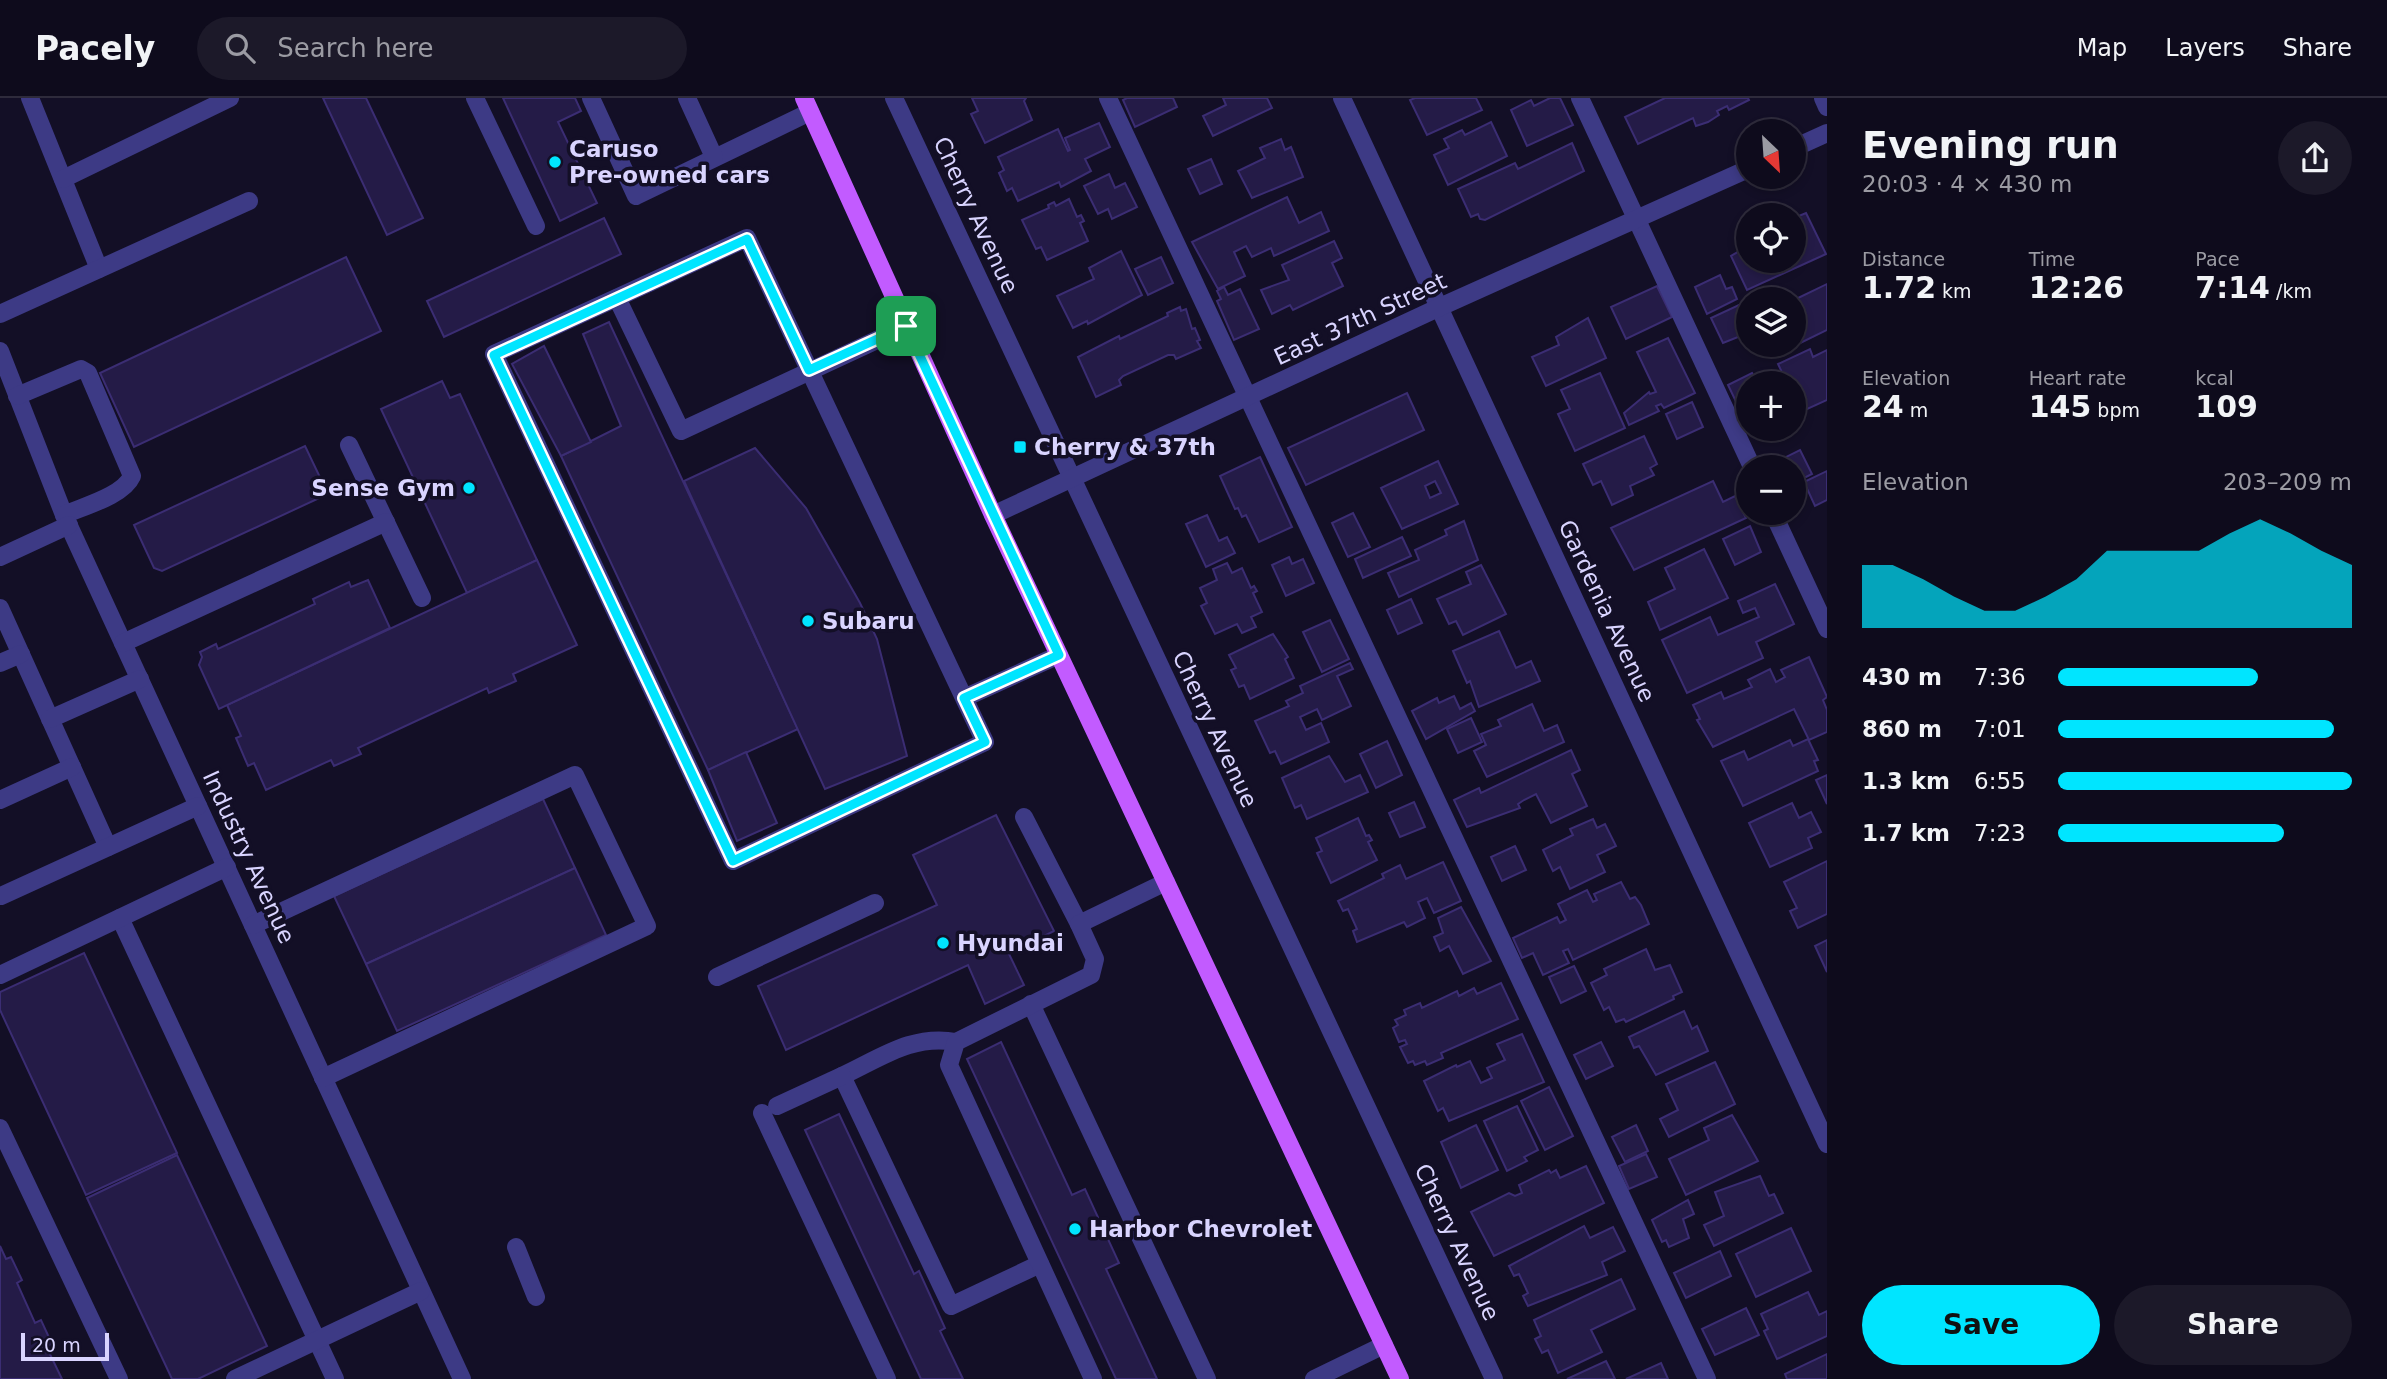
<!DOCTYPE html>
<meta charset="utf-8">
<style>
:root{--surface:#0e0b1c;--page:#1c1929;--text:#f1f3f6;--muted:#9b9ba3;--line:#2e2b3b;--accent:#00e5ff}
body{margin:0;font-family:"DejaVu Sans",sans-serif;background:var(--page);color:var(--text);height:100vh;display:flex;flex-direction:column;font-size:26px;white-space:nowrap}
*{box-sizing:border-box;margin:0}
p{font-size:23px;color:var(--muted)}
.icon{flex:none;width:38px;height:38px;fill:none;stroke:currentColor;stroke-width:2;stroke-linecap:round;stroke-linejoin:round}
.map{position:relative;flex:1;overflow:hidden}
.sheet{display:flex;flex-direction:column;background:var(--surface);width:560px}
.sheet>*{flex:none}
.needle{width:46px;rotate:155deg}
.fabs{position:absolute;left:1736px;top:21px;display:grid;gap:14px}
.fabs a{display:grid;place-items:center;width:70px;height:70px;border-radius:50%;background:var(--surface);box-shadow:0 4px 10px #0003,0 0 0 2px var(--line);font-size:35px}
.scale{position:absolute;left:21px;bottom:18px;width:88px;box-sizing:border-box;padding-left:7px;border:4px solid #d9d4ff;border-top:0;font-size:19px;line-height:24px;white-space:nowrap;color:#d9d4ff;-webkit-text-stroke:5px #130f26;paint-order:stroke}
.pin{position:absolute;display:grid;place-items:center;width:60px;height:60px;color:#fff;margin:-30px;border-radius:14px;box-shadow:0 4px 10px #0006}
.round{display:grid;place-items:center;flex:none;width:74px;height:74px;border-radius:37px;background:var(--page)}
.headline{display:flex;align-items:center;justify-content:space-between;height:119px;padding:0 35px}
h1{font-size:38px;font-weight:600;line-height:52px}
.metrics{display:grid;grid-template-columns:repeat(3,1fr);gap:10px;height:119px;padding:7px 35px}
.metrics div{display:grid;align-content:center}
.metrics b{font-size:30px;font-weight:600}
.metrics small{font-size:19px;font-weight:400}
.metrics p{font-size:19px}
.chart{height:196px;padding:14px 35px}
.chart p{display:flex;justify-content:space-between}
.chart svg{width:100%;height:126px;margin-top:7px;fill:var(--accent);opacity:.7}
.cta{display:flex;gap:14px;margin-top:auto;padding:14px 35px}
.cta a{flex:1;height:80px;border-radius:42px;background:var(--accent);color:#111;font-size:28px;font-weight:600;line-height:80px;text-align:center}
.cta a+a{background:var(--page);color:var(--text)}
ul{padding:0 35px;list-style:none;font-size:23px}
li{display:grid;grid-template-columns:112px 84px 1fr;align-items:center;height:52px}
li i{height:18px;border-radius:9px;background:var(--accent)}
header{display:flex;align-items:center;gap:42px;box-sizing:border-box;height:98px;padding:0 35px;background:var(--surface);border-bottom:2px solid var(--line)}
header strong{font-size:33px}
nav{display:flex;gap:38px;margin-inline-start:auto;font-size:24px}
.search{width:490px;height:63px;background:var(--page);display:flex;align-items:center;gap:18px;box-sizing:border-box;padding:0 24px;border-radius:38px;color:var(--muted);font-size:26px}
main{display:flex;flex:1;min-height:0}
.map>svg:first-child{display:block}
</style>
<header>
<strong>Pacely</strong>
<div class="search"><svg class="icon" aria-label="search" viewBox="0 0 24 24"><circle cx="10" cy="10" r="6"/><path d="M15 15l6 6"/></svg>Search here</div>
<nav><a>Map</a><a>Layers</a><a>Share</a></nav>
</header>
<main>
<div class="map">
<svg width="1827" height="1281" viewBox="0 0 1827 1281">
<rect width="100%" height="100%" fill="#130f26"/>
<g fill="#241b47" stroke="#3b2d73" stroke-width="2" fill-rule="evenodd">
<polygon points="323,0 366,0 423,120 387,137"/>
<polygon points="503,0 575,0 581,13 558,24 597,105 560,123"/>
<polygon points="972,0 1026,0 1024,3 1032,22 985,45 971,16 978,13"/>
<polygon points="1127,0 1173,0 1177,9 1135,29 1123,2"/>
<polygon points="1223,0 1267,0 1272,10 1213,38 1203,18 1226,7"/>
<polygon points="1415,0 1476,0 1482,12 1427,37 1410,2"/>
<polygon points="1550,0 1560,0 1573,27 1527,48 1511,12 1531,2 1534,8"/>
<polygon points="1665,0 1748,0 1749,2 1729,12 1727,8 1717,13 1719,17 1708,24 1696,28 1693,20 1638,46 1625,19"/>
<polygon points="1491,24 1507,58 1448,87 1434,57 1449,50 1444,41 1462,32 1465,37"/>
<polygon points="1099,25 1110,49 1085,61 1091,73 1061,89 1059,84 1018,103 1012,90 1007,93 999,75 1004,72 998,59 1058,31 1068,53 1070,52 1065,40"/>
<polygon points="1281,41 1285,52 1291,49 1303,79 1252,100 1238,73 1265,60 1260,50"/>
<polygon points="1572,45 1584,73 1485,122 1480,121 1478,116 1471,119 1458,91 1515,65 1518,71"/>
<polygon points="1211,61 1222,86 1200,96 1188,71"/>
<polygon points="1109,76 1115,90 1125,85 1137,109 1112,121 1108,111 1098,116 1084,88"/>
<polygon points="1287,99 1299,125 1321,114 1329,133 1274,158 1271,150 1252,159 1246,148 1234,154 1245,178 1218,191 1192,144"/>
<polygon points="1069,101 1077,119 1081,117 1084,123 1080,125 1088,143 1047,162 1041,149 1036,151 1022,122 1049,110 1048,107 1054,104 1056,108"/>
<polygon points="1806,115 1826,156 1747,192 1731,158 1748,148 1748,163 1794,163 1794,120"/>
<polygon points="604,120 621,156 444,239 427,203"/>
<polygon points="1334,143 1342,160 1332,165 1343,188 1293,212 1290,207 1272,216 1261,192 1289,182 1282,167"/>
<polygon points="1121,153 1142,197 1088,226 1087,223 1073,230 1057,198 1094,181 1089,170"/>
<polygon points="346,159 381,233 134,349 100,275"/>
<polygon points="1161,159 1173,185 1148,197 1135,171"/>
<polygon points="1720,177 1726,191 1732,189 1737,201 1707,216 1695,189"/>
<polygon points="1827,186 1827,232 1790,250 1789,247 1794,247 1794,202"/>
<polygon points="1657,188 1672,219 1626,241 1611,209"/>
<polygon points="1224,189 1228,197 1240,191 1259,231 1234,242 1217,203 1221,201 1217,193"/>
<polygon points="1741,206 1748,221 1748,235 1723,245 1711,220"/>
<polygon points="1180,209 1181,213 1186,211 1192,231 1195,230 1200,242 1197,243 1201,250 1176,261 1174,257 1168,257 1123,278 1119,282 1121,287 1096,299 1078,259 1119,238 1120,241 1168,218 1167,215"/>
<polygon points="1588,220 1606,260 1546,288 1532,259 1559,247 1556,239"/>
<polygon points="609,224 798,631 708,672 561,358 621,328 583,236"/>
<polygon points="1668,240 1695,295 1664,310 1661,306 1656,308 1659,313 1629,327 1624,315 1649,294 1650,296 1656,294 1637,254"/>
<polygon points="544,248 591,344 561,358 512,266"/>
<polygon points="1810,251 1813,259 1827,252 1827,302 1794,317 1794,285 1787,285 1778,266"/>
<polygon points="1600,275 1625,330 1575,353 1558,316 1570,311 1561,292"/>
<polygon points="1752,275 1757,285 1748,285 1748,308 1740,312 1728,287"/>
<polygon points="442,283 450,300 460,296 537,462 467,495 381,311"/>
<polygon points="1407,295 1424,332 1306,387 1288,350"/>
<polygon points="1692,304 1703,329 1677,341 1666,316"/>
<polygon points="1644,338 1657,366 1650,370 1654,377 1630,388 1633,397 1612,407 1601,383 1593,387 1583,366"/>
<polygon points="305,348 328,396 162,473 154,470 134,427"/>
<polygon points="755,350 806,410 860,505 877,541 907,658 825,691 684,383"/>
<polygon points="1800,352 1812,376 1794,385 1794,369 1778,369 1776,364"/>
<polygon points="1260,359 1292,429 1259,444 1246,417 1242,419 1238,410 1235,411 1220,378"/>
<path d="M1438 363 1458 406 1402 431 1381 390ZM1435 383 1441 395 1430 400 1425 388Z"/>
<polygon points="1827,373 1827,402 1815,408 1804,384"/>
<polygon points="1713,383 1723,404 1735,398 1746,420 1634,472 1611,430"/>
<polygon points="1353,415 1370,449 1348,459 1332,425"/>
<polygon points="1207,417 1219,443 1227,439 1235,455 1206,469 1186,426"/>
<polygon points="1464,423 1478,462 1399,499 1388,475 1419,462 1415,452 1447,437 1445,432"/>
<polygon points="1750,428 1761,454 1735,467 1723,441"/>
<polygon points="1402,439 1411,458 1363,480 1355,461"/>
<polygon points="1704,451 1728,500 1660,532 1648,504 1675,491 1665,470"/>
<polygon points="1289,459 1292,466 1303,461 1314,485 1286,498 1272,467"/>
<polygon points="537,462 577,547 513,576 516,583 489,595 487,590 358,650 361,656 334,668 331,662 266,692 254,665 248,668 236,640 241,638 227,607"/>
<polygon points="1227,465 1232,475 1242,470 1251,490 1254,488 1257,493 1253,495 1262,514 1251,519 1256,529 1242,535 1237,526 1215,536 1201,508 1207,505 1200,490 1217,482 1213,471"/>
<polygon points="1481,467 1506,516 1463,537 1456,523 1449,526 1437,501 1471,486 1466,474"/>
<polygon points="368,482 390,530 219,611 199,567 202,559 200,554 216,546 218,551 315,506 313,501 349,484 351,489"/>
<polygon points="1775,486 1794,526 1756,544 1763,560 1687,595 1662,542 1710,519 1718,537 1759,519 1755,510 1743,515 1738,503"/>
<polygon points="1411,501 1422,525 1398,536 1387,512"/>
<polygon points="1330,522 1349,561 1322,574 1303,534"/>
<polygon points="1499,533 1516,570 1531,563 1540,583 1479,609 1470,583 1467,585 1453,553"/>
<polygon points="1273,536 1288,559 1285,561 1294,580 1250,601 1244,587 1239,589 1231,572 1236,570 1229,557"/>
<polygon points="1809,559 1827,599 1823,602 1827,612 1827,634 1809,642 1794,611 1713,649 1697,622 1700,621 1693,607 1721,594 1724,601 1752,589 1748,582 1770,571 1776,584 1785,579 1781,572"/>
<polygon points="1350,565 1353,571 1337,578 1351,608 1322,622 1317,611 1300,619 1306,632 1321,625 1329,644 1281,666 1275,653 1270,655 1255,623 1289,608 1286,603 1303,595 1300,588"/>
<polygon points="1454,598 1460,611 1471,605 1475,613 1426,641 1412,613 1437,600 1439,605"/>
<polygon points="1532,606 1544,633 1557,627 1564,644 1487,679 1474,653 1486,647 1481,636 1501,628 1498,622"/>
<polygon points="1471,620 1482,644 1458,655 1447,631"/>
<polygon points="1808,641 1818,662 1814,663 1818,673 1743,708 1721,663 1744,653 1748,662 1790,642 1793,648"/>
<polygon points="1387,643 1402,677 1376,690 1360,656"/>
<polygon points="1571,652 1580,672 1572,676 1587,708 1551,725 1536,696 1524,702 1518,706 1520,710 1467,729 1454,702 1479,690 1481,695"/>
<polygon points="746,654 777,725 737,743 708,672"/>
<polygon points="1329,658 1345,684 1360,677 1368,694 1307,721 1301,707 1295,710 1282,680"/>
<polygon points="1827,677 1827,706 1816,682"/>
<polygon points="543,701 575,770 366,866 334,798"/>
<polygon points="1414,704 1425,729 1400,739 1389,715"/>
<polygon points="1792,705 1799,720 1811,714 1821,734 1808,740 1812,750 1770,769 1749,725"/>
<polygon points="996,717 1054,833 1009,856 1024,887 985,906 968,867 786,952 758,888 937,807 913,757"/>
<polygon points="1358,720 1366,738 1369,737 1372,742 1368,744 1377,762 1331,785 1317,755 1322,753 1316,740"/>
<polygon points="1593,721 1597,730 1605,726 1616,748 1597,757 1605,774 1570,791 1560,769 1553,773 1543,752 1573,737 1570,731"/>
<polygon points="1515,748 1526,772 1502,783 1491,759"/>
<polygon points="1827,763 1827,816 1798,830 1790,813 1797,810 1784,784"/>
<polygon points="1443,764 1461,803 1434,815 1427,800 1418,804 1425,820 1407,829 1404,824 1357,844 1353,833 1357,831 1348,811 1343,813 1338,803 1384,780 1382,776 1400,767 1406,781"/>
<polygon points="575,770 606,837 397,933 366,866"/>
<polygon points="1621,784 1630,801 1635,799 1641,807 1649,826 1573,862 1568,851 1563,853 1569,865 1543,877 1533,855 1522,860 1513,840 1557,819 1560,825 1566,822 1558,806 1587,792 1593,804 1597,802 1594,796"/>
<polygon points="1461,809 1491,863 1463,876 1449,848 1440,853 1434,839 1443,835 1438,820"/>
<polygon points="1827,842 1827,874 1815,848"/>
<polygon points="1646,851 1655,872 1670,867 1682,894 1673,898 1674,901 1626,924 1624,921 1616,924 1609,909 1604,912 1591,885 1607,877 1604,871"/>
<polygon points="84,855 177,1055 86,1097 0,912 0,894"/>
<polygon points="1574,868 1586,893 1561,905 1549,879"/>
<polygon points="1501,885 1518,921 1441,955 1443,960 1427,967 1425,963 1415,967 1413,963 1408,965 1400,949 1407,946 1405,942 1399,944 1393,930 1398,927 1395,922 1406,917 1404,912 1420,905 1422,910 1457,893 1459,898 1474,890 1477,896"/>
<polygon points="1684,913 1692,931 1697,928 1708,953 1656,977 1639,948 1634,950 1629,939"/>
<polygon points="1522,936 1544,984 1449,1023 1443,1010 1438,1013 1424,983 1456,967 1457,969 1470,963 1481,985 1492,980 1487,970 1505,962 1497,946"/>
<polygon points="1001,944 1072,1097 1085,1091 1119,1165 1106,1171 1157,1281 1116,1281 967,961"/>
<polygon points="1601,944 1613,968 1586,981 1574,957"/>
<polygon points="1715,964 1735,1006 1669,1039 1660,1021 1678,1012 1666,986"/>
<polygon points="1549,989 1573,1038 1545,1052 1521,1003"/>
<polygon points="1517,1008 1538,1052 1524,1059 1527,1063 1507,1073 1484,1023"/>
<polygon points="839,1016 914,1176 919,1173 945,1230 940,1233 963,1281 921,1281 805,1032"/>
<polygon points="1732,1017 1758,1063 1686,1097 1669,1061 1709,1042 1704,1030"/>
<polygon points="1476,1027 1498,1072 1461,1090 1441,1044"/>
<polygon points="1636,1027 1648,1053 1625,1064 1612,1039"/>
<polygon points="1646,1056 1657,1079 1629,1091 1619,1068"/>
<polygon points="177,1057 267,1248 198,1281 172,1281 87,1100"/>
<polygon points="1586,1068 1604,1105 1494,1158 1471,1114 1509,1095 1515,1098 1522,1095 1519,1087 1549,1072 1551,1075 1556,1072 1560,1080"/>
<polygon points="1760,1078 1769,1098 1774,1096 1783,1115 1714,1148 1704,1127 1724,1118 1715,1094"/>
<polygon points="1688,1102 1694,1116 1683,1121 1689,1140 1669,1149 1666,1142 1662,1144 1652,1122"/>
<polygon points="1584,1128 1590,1140 1613,1129 1625,1153 1602,1164 1607,1177 1528,1208 1523,1198 1528,1195 1519,1176 1514,1178 1509,1168"/>
<polygon points="1791,1130 1811,1173 1756,1199 1736,1156"/>
<polygon points="0,1148 6,1161 11,1159 22,1182 17,1185 35,1225 41,1222 52,1246 46,1248 62,1281 0,1281"/>
<polygon points="1720,1153 1731,1178 1686,1200 1674,1175"/>
<polygon points="1621,1181 1635,1211 1591,1232 1602,1254 1558,1275 1548,1252 1542,1255 1535,1241 1541,1238 1534,1222"/>
<polygon points="1808,1194 1819,1217 1827,1213 1827,1238 1777,1261 1764,1233 1768,1231 1761,1216"/>
<polygon points="1746,1210 1759,1237 1715,1257 1702,1231"/>
<polygon points="1827,1256 1827,1281 1787,1281 1785,1276"/>
<polygon points="1606,1263 1615,1281 1567,1281"/>
<polygon points="1661,1265 1668,1281 1626,1281"/>
</g>
<g fill="none" stroke-linecap="round" stroke-linejoin="round">
<g stroke="#3d3a85" stroke-width="18">
<polyline points="30,0 99,171"/>
<polyline points="475,0 536,128"/>
<polyline points="591,0 636,98 810,14"/>
<polyline points="687,0 714,59"/>
<polyline points="894,0 1494,1281"/>
<polyline points="1108,0 1707,1281"/>
<polyline points="1342,0 1827,1046"/>
<polyline points="1580,0 1752,369"/>
<polyline points="1823,0 1827,9"/>
<polyline points="1794,50 1827,35"/>
<polyline points="63,81 230,0"/>
<polyline points="617,200 681,333 907,228"/>
<polyline points="0,216 249,103"/>
<polyline points="0,253 64,417 462,1281"/>
<path d="M17 298 81 271 88 275 132 378C123 398 84 408 64 417"/>
<polyline points="349,347 422,500"/>
<polyline points="1773,415 1827,531"/>
<polyline points="993,417 1440,209 1748,71"/>
<polyline points="0,459 69,427"/>
<polyline points="0,510 108,749"/>
<polyline points="123,545 386,424"/>
<polyline points="0,565 21,556"/>
<polyline points="964,600 747,140 494,256 733,763 985,644 964,600 1059,557"/>
<polyline points="50,621 140,581"/>
<polyline points="0,702 72,669"/>
<polyline points="1024,719 1079,826"/>
<polyline points="1,798 198,708"/>
<polyline points="120,820 335,1281"/>
<polyline points="253,827 575,677 647,828 323,980"/>
<polyline points="0,877 227,769"/>
<polyline points="717,879 875,805"/>
<polyline points="1031,906 1207,1281"/>
<path d="M956 944C912 936 881 960 842 978L951 1208 1040 1166"/>
<polyline points="777,1008 842,978"/>
<polyline points="762,1015 887,1281"/>
<polyline points="0,1030 119,1281"/>
<polyline points="516,1149 536,1199"/>
<polyline points="235,1281 421,1193"/>
<polyline points="1093,1281 949,967 956,944 1091,877 1095,861 1079,826 1166,784"/>
<polyline points="1314,1281 1384,1247"/>
</g>
<polyline stroke="#c25bff" stroke-width="18" points="804,0 993,417 1400,1281"/>
</g>
<g fill="none" stroke-linecap="round" stroke-linejoin="round">
<defs>
<polygon id="route" points="747,141 809,272 906,228 1059,557 964,600 985,644 733,763 494,257"/>
</defs>
<use href="#route" stroke="#fff" stroke-width="14"/>
<use href="#route" stroke="#00e5ff" stroke-width="9"/>
</g>
<g fill="#00e5ff" stroke="#130f26" stroke-width="2.5">
<circle cx="555" cy="64" r="7"/>
<rect x="1013" y="342" width="14" height="14" rx="3.5"/>
<circle cx="469" cy="390" r="7"/>
<circle cx="808" cy="523" r="7"/>
<circle cx="943" cy="845" r="7"/>
<circle cx="1075" cy="1131" r="7"/>
</g>
<g text-anchor="middle" stroke-width="7" stroke-linejoin="round" paint-order="stroke">
<g font-size="23" font-weight="bold" fill="#d9d4ff" stroke="#130f26" text-anchor="start">
<text x="569" y="59">Caruso<tspan x="569" dy="26">Pre-owned cars</tspan></text>
<text x="1034" y="357">Cherry &amp; 37th</text>
<text x="455" y="398" text-anchor="end">Sense Gym</text>
<text x="822" y="531">Subaru</text>
<text x="957" y="853">Hyundai</text>
<text x="1089" y="1139">Harbor Chevrolet</text>
</g>
<g font-size="23" fill="#d9d4ff" stroke="#130f26">
<text transform="translate(976 117) rotate(65)" y="8">Cherry Avenue</text>
<text transform="translate(1360 221) rotate(-25)" y="8">East 37th Street</text>
<text transform="translate(1607 513) rotate(65)" y="8">Gardenia Avenue</text>
<text transform="translate(1215 631) rotate(65)" y="8">Cherry Avenue</text>
<text transform="translate(249 759) rotate(65)" y="8">Industry Avenue</text>
<text transform="translate(1457 1144) rotate(65)" y="8">Cherry Avenue</text>
</g>
</g>
</svg>
<div class="fabs">
<a><svg class="needle" viewBox="-14 -14 28 28"><path d="M0-13l5 13h-10z" fill="#e53935"/><path d="M0 13l5-13h-10z" fill="#9b9ba3"/></svg></a>
<a><svg class="icon" aria-label="locate" viewBox="0 0 24 24"><circle cx="12" cy="12" r="6"/><path d="M12 2v4M12 18v4M2 12h4M18 12h4"/></svg></a>
<a><svg class="icon" aria-label="layers" viewBox="0 0 24 24"><path d="M12 4l9 5-9 5-9-5zM3 14l9 5 9-5"/></svg></a>
<a>+</a>
<a>−</a>
</div>
<div class="scale">20 m</div>
<div class="pin" style="left:906px;top:228px;background:#1e9e55"><svg class="icon" aria-label="arrive" viewBox="0 0 24 24"><path d="M6 21V4h12l-3 4 3 4H6"/></svg></div>
</div>
<section class="sheet">
<div class="headline"><div><h1>Evening run</h1><p>20:03 · 4 × 430 m</p></div><a class="round"><svg class="icon" aria-label="share" viewBox="0 0 24 24"><path d="M12 15V3M7 8l5-5 5 5M5 13v7h14v-7"/></svg></a></div>
<div class="metrics">
<div><p>Distance</p><b>1.72<small> km</small></b></div>
<div><p>Time</p><b>12:26</b></div>
<div><p>Pace</p><b>7:14<small> /km</small></b></div>
</div>
<div class="metrics">
<div><p>Elevation</p><b>24<small> m</small></b></div>
<div><p>Heart rate</p><b>145<small> bpm</small></b></div>
<div><p>kcal</p><b>109</b></div>
</div>
<div class="chart"><p><span>Elevation</span>203–209 m</p>
<svg viewBox="0 0 160 44" preserveAspectRatio="none"><path d="M0 44V22L10 22L20 27L30 33L40 38L50 38L60 33L70 27L80 17L90 17L100 17L110 17L120 11L130 6L140 11L150 17L160 22V44z"/></svg>
</div>
<ul>
<li><b>430 m</b>7:36<i style="width:68%"></i></li>
<li><b>860 m</b>7:01<i style="width:94%"></i></li>
<li><b>1.3 km</b>6:55<i style="width:100%"></i></li>
<li><b>1.7 km</b>7:23<i style="width:77%"></i></li>
</ul>
<div class="cta"><a>Save</a><a>Share</a></div>
</section>
</main>
